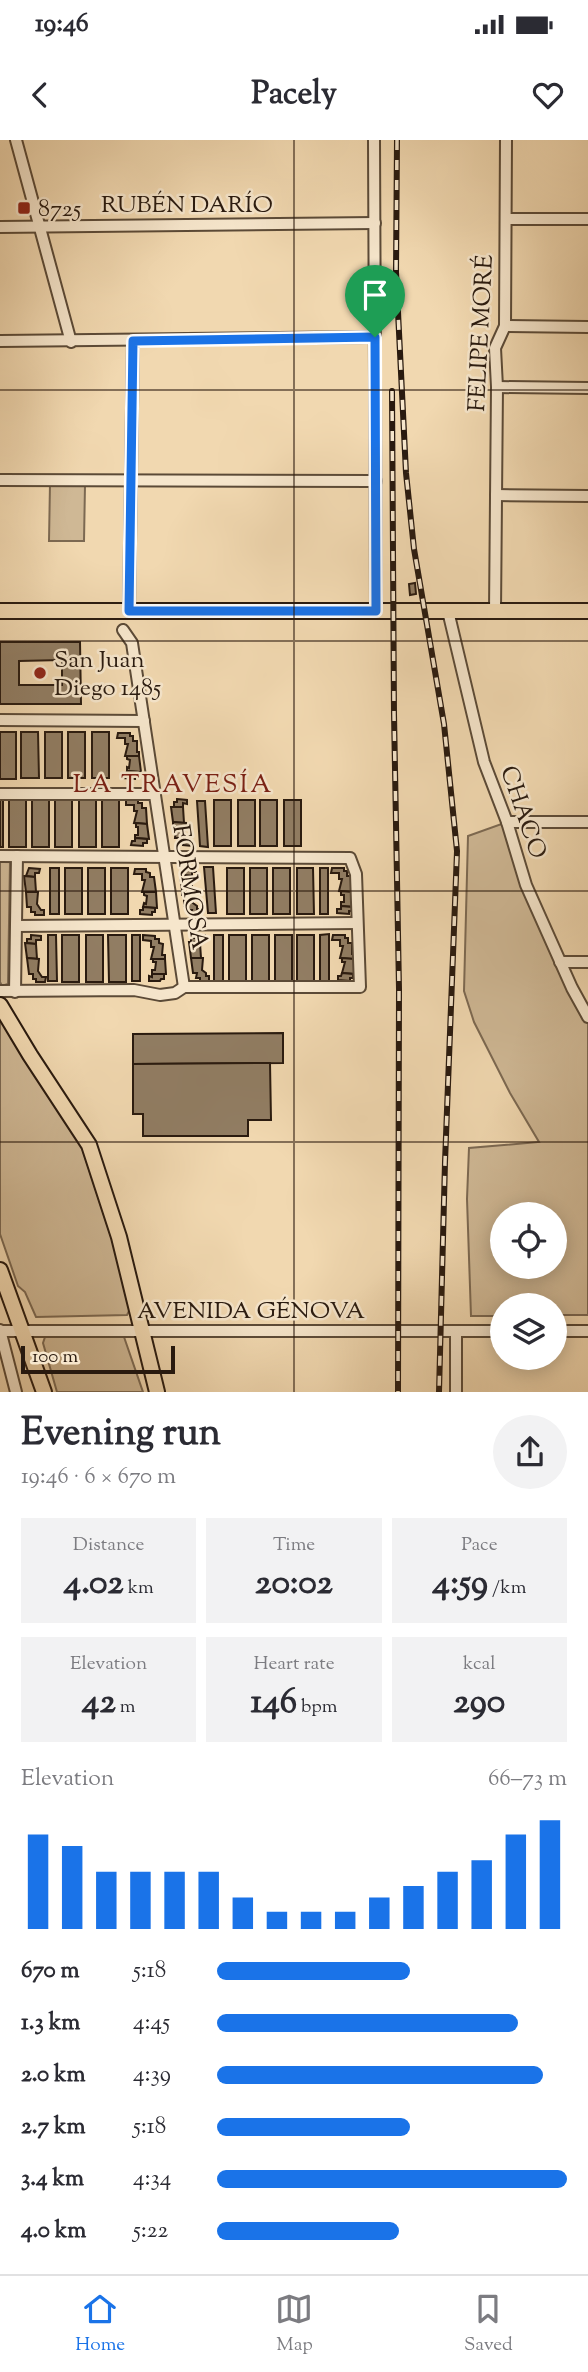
<!DOCTYPE html>
<meta charset="utf-8">
<style>
:root{--surface:#fff;--page:#f2f2f3;--text:#2b2b33;--muted:#7c7c81;--line:#e1e1e2;--accent:#1a73e8}
body{margin:0;font-family:"Sorts Mill Goudy",serif;background:var(--page);color:var(--text);height:100vh;display:flex;flex-direction:column;font-size:26px;white-space:nowrap}
*{box-sizing:border-box;margin:0}
p{font-size:23px;color:var(--muted)}
.icon{flex:none;width:38px;height:38px;fill:none;stroke:currentColor;stroke-width:2;stroke-linecap:round;stroke-linejoin:round}
.map{position:relative;height:1252px;overflow:hidden}
.sheet{display:flex;flex-direction:column;background:var(--surface);flex:1}
.sheet>*{flex:none}
.controls{position:absolute;left:490px;top:1062px;display:grid;gap:14px}
.controls a{display:grid;place-items:center;width:77px;height:77px;border-radius:50%;background:var(--surface);box-shadow:0 4px 18px #0003;font-size:35px}
.scale{position:absolute;left:21px;bottom:18px;width:154px;box-sizing:border-box;padding-left:7px;border:4px solid #291a0f;border-top:0;font-size:19px;line-height:24px;white-space:nowrap;color:#291a0f;-webkit-text-stroke:5px #f6e6cc;paint-order:stroke}
.pin{position:absolute;display:grid;place-items:center;width:60px;height:60px;color:#fff;margin:-72px -30px;border-radius:50% 50% 50% 0;rotate:-45deg;box-shadow:0 0 7px #0007}
.pin .icon{rotate:45deg}
.round{display:grid;place-items:center;flex:none;width:74px;height:74px;border-radius:37px;background:var(--page)}
.overview{display:flex;align-items:center;justify-content:space-between;height:119px;padding:0 21px}
h1{font-size:38px;font-weight:700;line-height:52px}
.metrics{display:grid;grid-template-columns:repeat(3,1fr);gap:10px;height:119px;padding:7px 21px}
.metrics div{display:grid;align-content:center;border-radius:0px;background:var(--page);text-align:center}
.metrics b{font-size:35px;font-weight:700}
.metrics small{font-size:19px;font-weight:400}
.metrics p{font-size:19px}
.chart{height:196px;padding:14px 21px}
.chart p{display:flex;justify-content:space-between}
.chart svg{width:100%;height:126px;margin-top:7px;stroke:var(--accent);stroke-width:6}
ul{padding:0 21px;list-style:none;font-size:23px}
li{display:grid;grid-template-columns:112px 84px 1fr;align-items:center;height:52px}
li i{height:18px;border-radius:9px;background:var(--accent)}
.status{display:flex;justify-content:space-between;align-items:center;height:49px;padding:0 35px;background:var(--surface);direction:ltr}
.status svg{height:19px;fill:currentColor}
header{display:flex;justify-content:space-between;align-items:center;height:91px;padding:0 21px;background:var(--surface);font-size:32px;font-weight:700}
.tabs{display:flex;justify-content:space-around;align-items:center;height:98px;border-top:2px solid var(--line);background:var(--surface);font-size:19px;color:var(--muted)}
.tabs a{display:grid;justify-items:center;gap:4px}
.tabs .on{color:var(--accent)}
.map>svg:first-child{display:block}
</style>
<div class="status"><b>19:46</b><svg viewBox="0 0 49 12"><path d="M0 12V9h3v3zM5 12V6h3v6zM10 12V3h3v9zM15 12V0h3v12zM26 1h20v11H26zM47 4h2v5h-2z"/></svg></div>
<header><svg class="icon" aria-label="back" viewBox="0 0 24 24"><path d="M15 5l-7 7 7 7"/></svg>Pacely<svg class="icon" aria-label="heart" viewBox="0 0 24 24"><path d="M12 20l-8-8c-3-5 5-10 8-4 3-6 11-1 8 4z"/></svg></header>
<div class="map">
<svg width="588" height="1252" viewBox="0 0 588 1252">
<rect width="100%" height="100%" fill="#f1d8b0"/>
<filter id="stains"><feTurbulence type="fractalNoise" baseFrequency=".00286" numOctaves="4"/><feColorMatrix values="0 0 0 0 .2 0 0 0 0 .09 0 0 0 0 .02 0 0 0 .5 -.17"/></filter>
<radialGradient id="worn" r=".72"><stop offset=".6" stop-color="#630" stop-opacity="0"/><stop offset="1" stop-color="#630" stop-opacity=".3"/></radialGradient>
<g fill="#cfb895" stroke="#7c6952" stroke-width="2" fill-rule="evenodd">
<polygon points="50,344 85,345 84,401 49,401"/>
<path d="M507 682 527 745 588 877V1175H555V1166H502V1176H471L467 1059 469 1008 539 1002 510 953 474 882 464 851 468 696ZM502 1074H555V1127H502Z"/>
<polygon points="0,722 10,722 8,844 2,846 0,842"/>
<polygon points="0,874 61,970 81,1005 115,1109 131,1167 127,1175 36,1177 25,1152 18,1146 0,1094"/>
<polygon points="45,1197 124,1197 143,1252 57,1252 43,1203"/>
</g>
<g fill="#917d63" stroke="#291a0f" stroke-width="2" fill-rule="evenodd">
<polygon points="415,443 416,454 410,455 409,444"/>
<path d="M0 502H80L81 564H0ZM62 520V545H19V521Z"/>
<rect x="0" y="592" width="16" height="47"/>
<polygon points="21,592 38,592 39,638 21,638"/>
<rect x="45" y="592" width="17" height="46"/>
<rect x="68" y="592" width="17" height="46"/>
<rect x="92" y="592" width="17" height="46"/>
<polygon points="118,593 130,593 130,596 133,596 133,601 137,601 137,612 139,612 139,616 125,616 128,604 125,604 125,598 117,598"/>
<polygon points="127,616 139,616 141,632 127,631 127,627 129,628 130,620 127,619"/>
<polygon points="127,631 138,632 138,636 135,636 135,639 123,638 123,634 126,634"/>
<polygon points="177,659 187,660 187,664 183,663 183,667 174,667 174,662 177,662"/>
<rect x="0" y="660" width="3" height="47"/>
<rect x="9" y="660" width="17" height="47"/>
<rect x="32" y="660" width="17" height="47"/>
<rect x="55" y="660" width="17" height="47"/>
<rect x="79" y="660" width="17" height="47"/>
<rect x="102" y="660" width="17" height="47"/>
<polygon points="126,660 138,660 138,663 142,663 142,668 146,668 147,684 134,683 137,671 134,671 134,665 126,665"/>
<rect x="214" y="660" width="17" height="46"/>
<rect x="238" y="660" width="17" height="46"/>
<rect x="260" y="660" width="17" height="46"/>
<rect x="284" y="660" width="17" height="46"/>
<polygon points="197,661 205,661 208,707 200,706"/>
<polygon points="171,667 183,667 184,683 173,682"/>
<polygon points="173,682 186,683 184,695 189,698 189,701 192,701 192,706 183,705 183,702 179,702 179,698 175,698 176,687 173,686"/>
<polygon points="136,683 147,684 149,699 135,698 135,695 138,695 138,687 136,687"/>
<polygon points="135,698 147,699 147,703 143,703 143,706 131,705 132,701 135,701"/>
<polygon points="186,727 196,728 196,732 192,732 192,736 183,735 183,730 186,731"/>
<polygon points="204,727 213,727 216,773 208,773"/>
<polygon points="29,728 40,729 39,733 35,733 35,737 26,736"/>
<rect x="50" y="728" width="9" height="46"/>
<rect x="65" y="728" width="17" height="46"/>
<rect x="88" y="728" width="17" height="46"/>
<rect x="111" y="728" width="17" height="46"/>
<rect x="227" y="728" width="17" height="46"/>
<rect x="250" y="728" width="17" height="46"/>
<rect x="273" y="728" width="17" height="46"/>
<polygon points="297,728 313,728 314,774 297,774"/>
<rect x="320" y="728" width="8" height="46"/>
<polygon points="332,728 344,728 344,731 347,731 347,736 351,736 353,752 339,751 342,739 339,739 339,733 331,733"/>
<polygon points="135,729 146,729 146,732 150,733 150,737 154,737 156,752 142,752 145,740 142,740 142,734 134,734"/>
<polygon points="180,735 192,736 192,751 182,750"/>
<polygon points="24,736 35,737 36,752 26,752"/>
<polygon points="182,750 194,751 193,763 197,766 197,769 201,769 201,774 191,774 192,770 188,770 188,766 184,766 184,755 182,755"/>
<polygon points="341,751 353,752 355,767 341,766 341,762 344,762 344,755 341,755"/>
<polygon points="26,752 38,752 37,764 41,770 44,770 44,775 35,775 35,772 31,772 31,767 27,767"/>
<polygon points="144,752 156,752 157,768 143,767 144,763 146,764 147,756 144,755"/>
<polygon points="341,766 352,767 352,771 349,771 349,774 337,773 337,769 341,769"/>
<polygon points="143,767 155,768 155,772 152,772 152,775 140,774 140,770 143,770"/>
<polygon points="329,794 329,841 320,841 320,795"/>
<polygon points="31,795 41,796 41,800 36,800 36,804 27,803 27,799 31,799"/>
<polygon points="48,795 56,795 57,841 48,841"/>
<rect x="62" y="795" width="17" height="47"/>
<rect x="86" y="795" width="17" height="47"/>
<polygon points="108,795 126,795 126,842 109,842"/>
<rect x="132" y="795" width="8" height="46"/>
<polygon points="143,795 155,796 155,799 159,799 159,803 163,804 162,815 165,815 165,819 151,819 154,807 151,807 151,801 143,800"/>
<polygon points="195,795 205,795 205,799 200,799 200,803 191,802 191,798 195,798"/>
<rect x="214" y="795" width="9" height="46"/>
<rect x="229" y="795" width="17" height="46"/>
<rect x="252" y="795" width="17" height="46"/>
<rect x="275" y="795" width="17" height="46"/>
<rect x="297" y="795" width="17" height="46"/>
<polygon points="333,795 345,795 345,798 348,798 348,803 352,803 352,814 354,814 354,819 340,818 343,806 340,806 340,800 332,800"/>
<polygon points="189,802 200,803 201,818 191,818"/>
<polygon points="25,803 36,804 37,819 27,818"/>
<polygon points="27,818 39,819 38,831 42,837 46,837 45,842 36,842 36,839 33,839 33,834 29,834"/>
<polygon points="191,818 203,818 202,830 206,833 206,836 209,836 209,841 200,841 200,838 196,838 197,833 193,833"/>
<polygon points="342,818 354,819 356,834 342,833 345,822 342,822"/>
<polygon points="153,819 165,819 166,834 152,834 152,830 155,830 156,822 153,822"/>
<polygon points="342,833 353,834 353,838 350,838 350,841 338,840 338,836 341,836"/>
<polygon points="152,834 164,834 164,839 161,839 160,841 149,841 149,836 152,837"/>
<polygon points="283,893 283,923 133,924 133,894"/>
<polygon points="270,923 271,980 248,980 248,996 143,996 143,974 133,974 133,924"/>
</g>
<g fill="none" stroke-linecap="round" stroke-linejoin="round">
<defs>
<g id="minor">
<polyline points="16,0 71,202"/>
<polyline points="374,0 376,472"/>
<polyline points="506,79 588,79"/>
<polyline points="0,87 375,83"/>
<polyline points="505,186 588,187"/>
<polyline points="0,201 375,197"/>
<polyline points="497,247 588,248"/>
<polyline points="0,340 376,341"/>
<polyline points="496,355 588,356"/>
<polyline points="129,471 133,201"/>
<polyline points="448,471 484,622 507,682 526,745 572,848 588,877"/>
<polyline points="495,471 497,247 495,208 505,186 506,0"/>
<polyline points="123,490 132,503 184,847"/>
<polyline points="0,580 144,581"/>
<polyline points="0,654 155,654"/>
<polyline points="507,682 588,682"/>
<polyline points="0,716 350,718 356,734 360,847 184,847 175,853 160,855 134,850 0,851"/>
<polyline points="16,786 357,783"/>
<polyline points="560,822 588,822"/>
<polyline points="15,852 17,716"/>
<polyline points="0,1190 16,1252"/>
<polyline points="0,1191 502,1191"/>
<polyline points="555,1191 588,1191"/>
<polyline points="456,1252 456,1191"/>
</g>
<g id="major">
<polyline points="0,471 588,471"/>
<polyline points="0,865 30,915 89,1005 119,1097 157,1252"/>
<polyline points="0,1130 44,1252"/>
</g>
</defs>
<use href="#minor" stroke="#5b4a37" stroke-width="14"/>
<use href="#major" stroke="#291a0f" stroke-width="18"/>
<use href="#minor" stroke="#f6e6cc" stroke-width="10"/>
<use href="#major" stroke="#f1d8b0" stroke-width="14"/>
<defs>
<g id="rail">
<polyline points="397,0 396,132 406,333 414,409 444,584 457,711 445,1022 439,1252"/>
<polyline points="392,251 394,574 399,849 398,1252"/>
</g>
</defs>
<use href="#rail" stroke="#291a0f" stroke-width="6"/>
<use href="#rail" stroke="#f6e6cc" stroke-width="3.5" stroke-dasharray="10" stroke-linecap="butt"/>
</g>
<g fill="none" stroke-linecap="round" stroke-linejoin="round">
<defs>
<polygon id="route" points="375,197 376,471 129,471 133,201"/>
</defs>
<use href="#route" stroke="#fff" stroke-width="14"/>
<use href="#route" stroke="#1a73e8" stroke-width="9"/>
</g>
<path fill="none" stroke="#291a0f" stroke-width="2" stroke-opacity="0.55" d="M294 0V1252M0 250H588M0 501H588M0 751H588M0 1002H588"/>
<g fill="#8f2418" stroke="#f6e6cc" stroke-width="2.5">
<rect x="17" y="61" width="14" height="14" rx="3.5"/>
<circle cx="40" cy="533" r="7"/>
</g>
<g text-anchor="middle" stroke-width="5" stroke-linejoin="round" paint-order="stroke">
<g font-size="24" fill="#291a0f" stroke="#f6e6cc">
<text x="187" y="72">RUBÉN DARÍO</text>
<text transform="translate(480 193) rotate(-87)" y="8">FELIPE MORÉ</text>
<text transform="translate(524 672) rotate(71)" y="8">CHACO</text>
<text transform="translate(191 747) rotate(81)" y="8">FORMOSA</text>
<text x="251" y="1178">AVENIDA GÉNOVA</text>
</g>
<g font-size="24" fill="#291a0f" stroke="#f6e6cc" text-anchor="start">
<text x="38" y="76">8725</text>
<text x="54" y="527">San Juan<tspan x="54" dy="28">Diego 1485</tspan></text>
</g>
<g font-size="26" letter-spacing="2" fill="#7a1f14" stroke="#f6e6cc">
<text x="173" y="652">LA TRAVESÍA</text>
</g>
</g>
<rect width="100%" height="100%" filter="url(#stains)"/>
<rect width="100%" height="100%" fill="url(#worn)"/>
</svg>
<div class="controls">
<a><svg class="icon" aria-label="locate" viewBox="0 0 24 24"><circle cx="12" cy="12" r="6"/><path d="M12 2v4M12 18v4M2 12h4M18 12h4"/></svg></a>
<a><svg class="icon" aria-label="layers" viewBox="0 0 24 24"><path d="M12 4l9 5-9 5-9-5zM3 14l9 5 9-5"/></svg></a>
</div>
<div class="scale">100 m</div>
<div class="pin" style="left:375px;top:197px;background:#1e9e55"><svg class="icon" aria-label="arrive" viewBox="0 0 24 24"><path d="M6 21V4h12l-3 4 3 4H6"/></svg></div>
</div>
<section class="sheet">
<div class="overview"><div><h1>Evening run</h1><p>19:46 · 6 × 670 m</p></div><a class="round"><svg class="icon" aria-label="share" viewBox="0 0 24 24"><path d="M12 15V3M7 8l5-5 5 5M5 13v7h14v-7"/></svg></a></div>
<div class="metrics">
<div><p>Distance</p><b>4.02<small> km</small></b></div>
<div><p>Time</p><b>20:02</b></div>
<div><p>Pace</p><b>4:59<small> /km</small></b></div>
</div>
<div class="metrics">
<div><p>Elevation</p><b>42<small> m</small></b></div>
<div><p>Heart rate</p><b>146<small> bpm</small></b></div>
<div><p>kcal</p><b>290</b></div>
</div>
<div class="chart"><p><span>Elevation</span>66–73 m</p>
<svg viewBox="0 0 160 44" preserveAspectRatio="none"><path d="M5 44V11M15 44V15M25 44V24M35 44V24M45 44V24M55 44V24M65 44V33M75 44V38M85 44V38M95 44V38M105 44V33M115 44V29M125 44V24M135 44V20M145 44V11M155 44V6"/></svg>
</div>
<ul>
<li><b>670 m</b>5:18<i style="width:55%"></i></li>
<li><b>1.3 km</b>4:45<i style="width:86%"></i></li>
<li><b>2.0 km</b>4:39<i style="width:93%"></i></li>
<li><b>2.7 km</b>5:18<i style="width:55%"></i></li>
<li><b>3.4 km</b>4:34<i style="width:100%"></i></li>
<li><b>4.0 km</b>5:22<i style="width:52%"></i></li>
</ul>
</section>
<nav class="tabs">
<a class="on"><svg class="icon" aria-label="home" viewBox="0 0 24 24"><path d="M3 11l9-7 9 7M6 9v11h12V9"/></svg>Home</a>
<a><svg class="icon" aria-label="map" viewBox="0 0 24 24"><path d="M3 6l6-2 6 2 6-2v14l-6 2-6-2-6 2zM9 4v14M15 6v14"/></svg>Map</a>
<a><svg class="icon" aria-label="saved" viewBox="0 0 24 24"><path d="M7 4h10v16l-5-4-5 4z"/></svg>Saved</a>
</nav>
